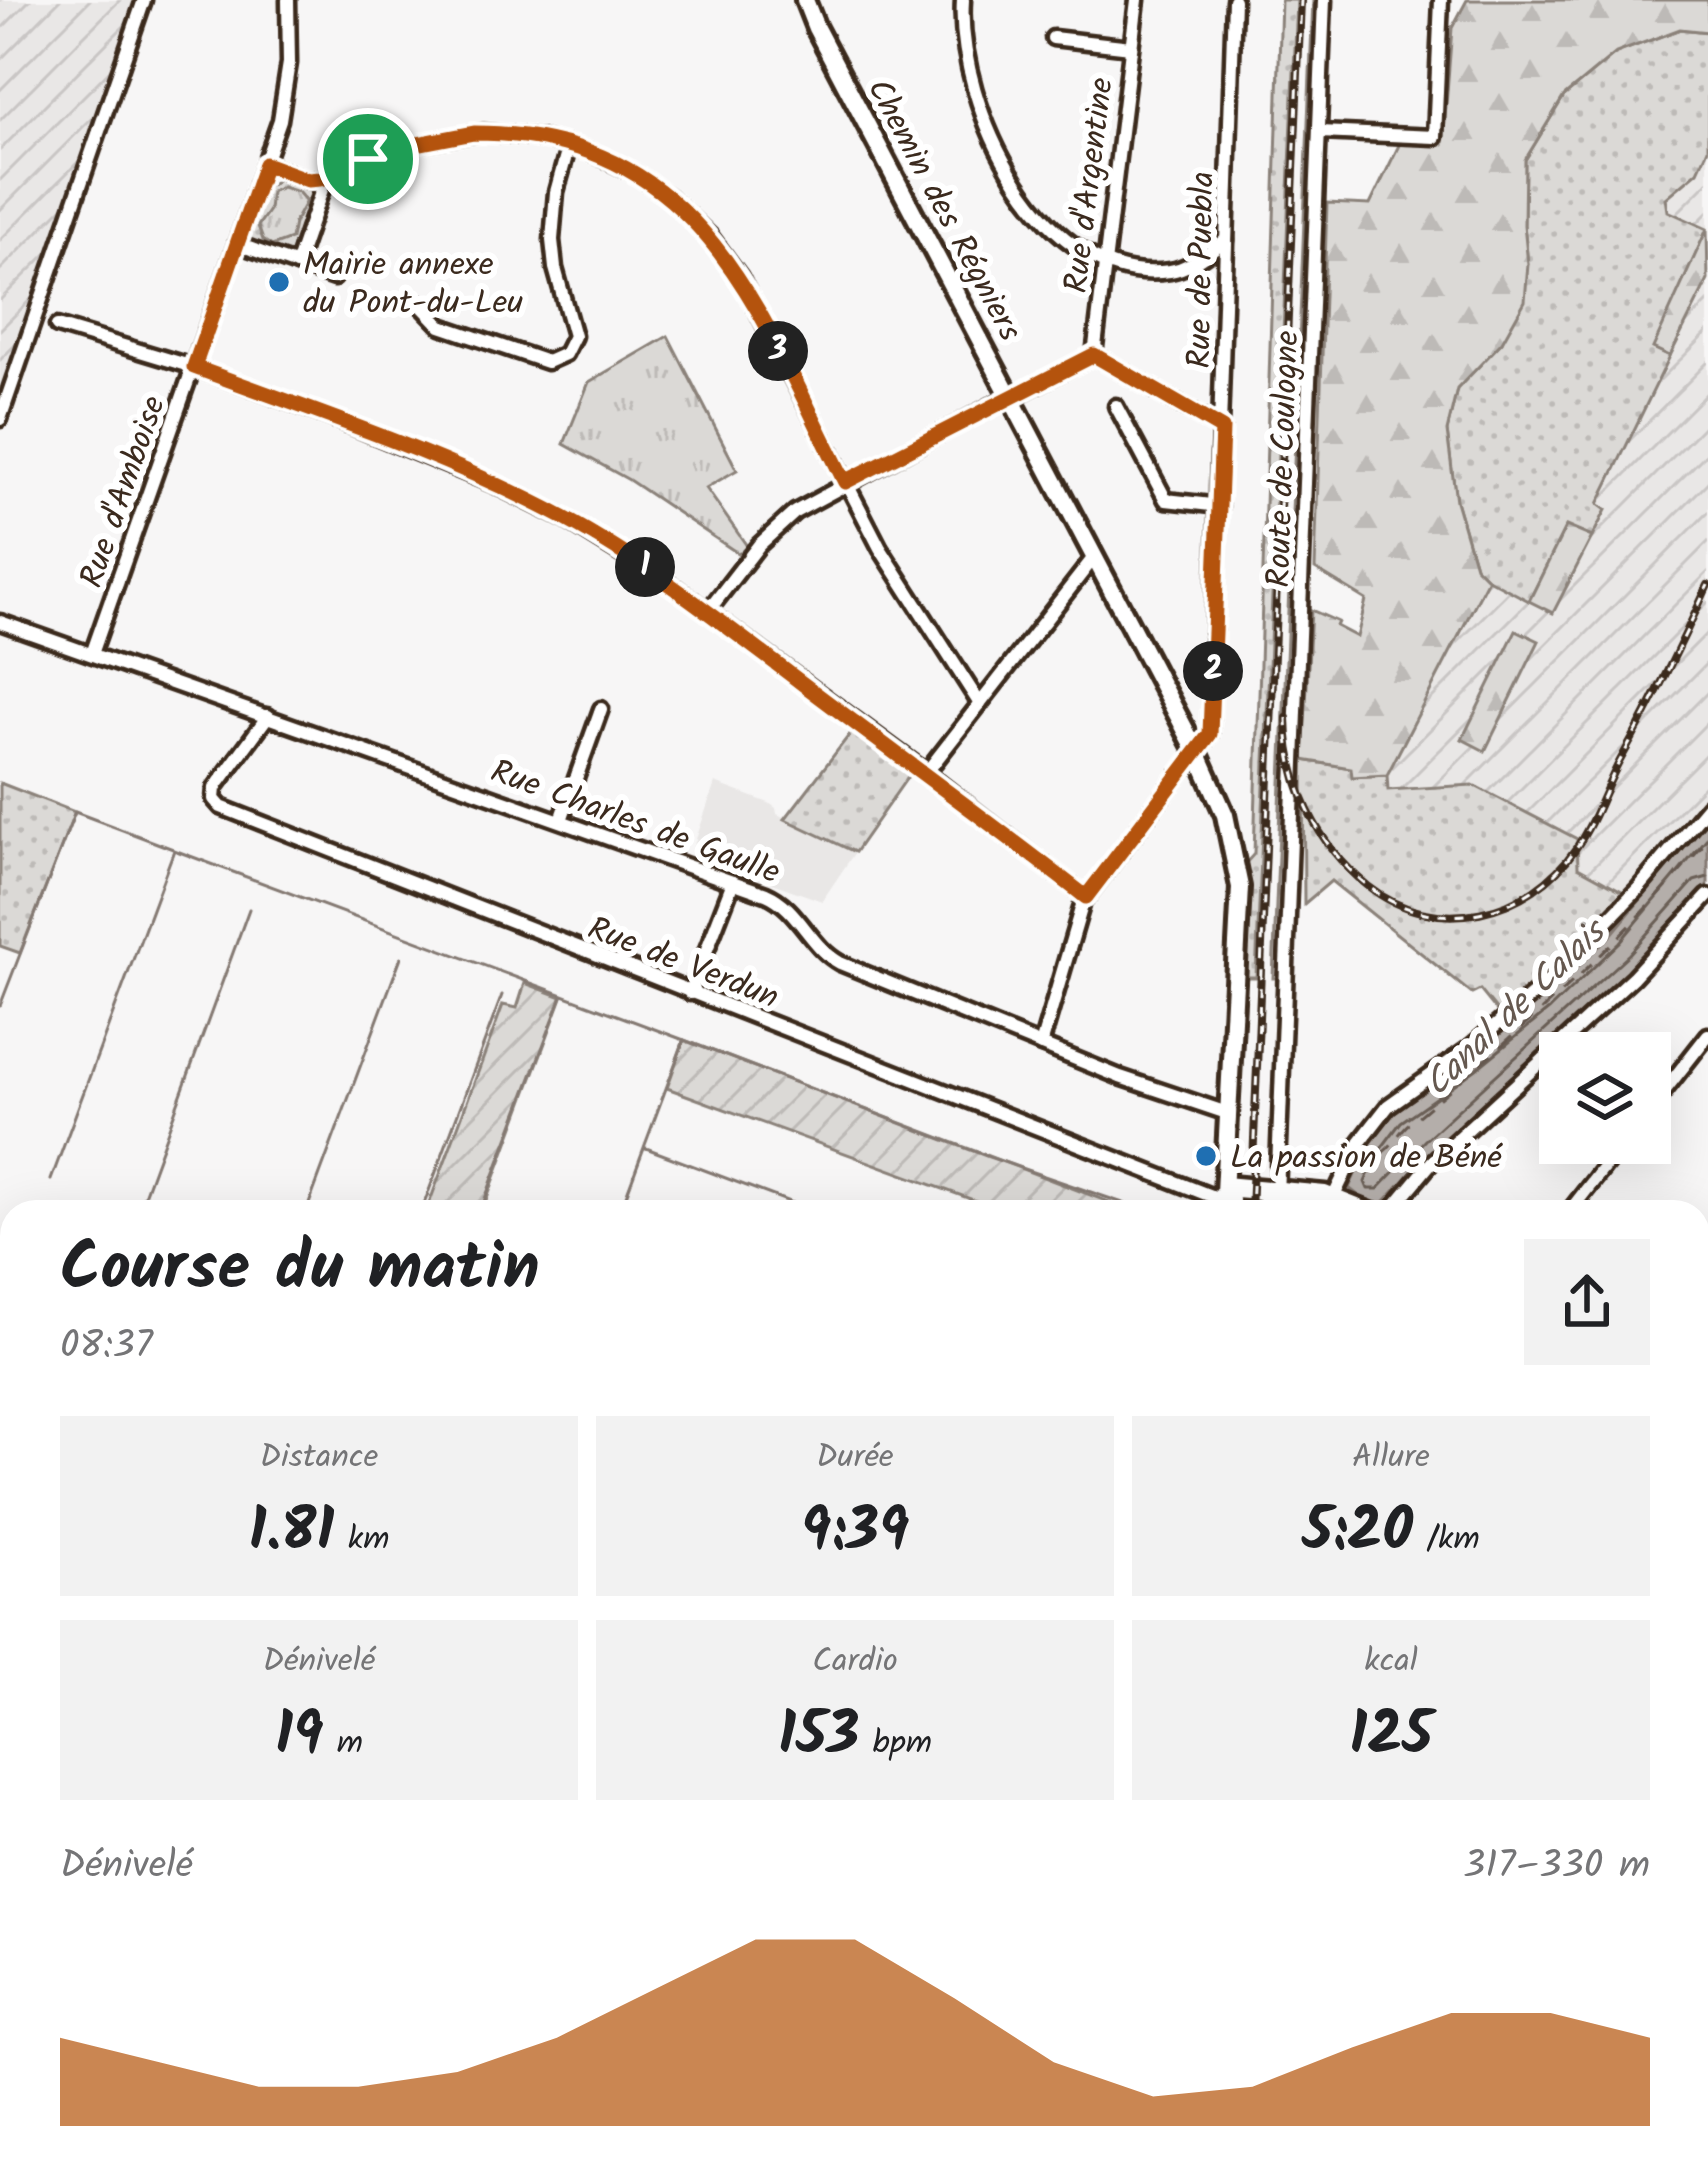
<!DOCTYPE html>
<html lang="fr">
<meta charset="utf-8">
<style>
:root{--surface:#fff;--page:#f2f2f2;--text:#202124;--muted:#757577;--accent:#b45309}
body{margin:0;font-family:Kalam,sans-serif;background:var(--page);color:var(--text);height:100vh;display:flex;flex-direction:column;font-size:45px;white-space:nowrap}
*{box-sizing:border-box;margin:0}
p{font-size:39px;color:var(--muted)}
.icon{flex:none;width:66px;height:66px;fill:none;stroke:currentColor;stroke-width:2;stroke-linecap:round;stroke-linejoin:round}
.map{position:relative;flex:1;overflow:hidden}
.sheet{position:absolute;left:0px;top:1200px;width:1710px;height:975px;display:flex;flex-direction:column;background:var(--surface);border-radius:36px 36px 0 0;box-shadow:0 12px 48px #0002}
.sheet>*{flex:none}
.controls{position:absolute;left:1539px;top:1032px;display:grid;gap:24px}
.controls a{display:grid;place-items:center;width:132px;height:132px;border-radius:0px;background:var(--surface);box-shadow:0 12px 48px #0002;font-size:60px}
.pin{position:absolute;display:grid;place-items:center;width:102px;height:102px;color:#fff;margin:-51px;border:6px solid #fff;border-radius:50%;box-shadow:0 3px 12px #0007}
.km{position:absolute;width:60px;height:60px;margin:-30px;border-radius:50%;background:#222;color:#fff;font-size:33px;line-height:60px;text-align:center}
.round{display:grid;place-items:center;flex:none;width:126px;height:126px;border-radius:0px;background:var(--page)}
.overview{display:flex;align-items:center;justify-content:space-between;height:204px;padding:0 60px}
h1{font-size:66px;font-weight:700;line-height:90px}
.metrics{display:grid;grid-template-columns:repeat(3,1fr);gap:18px;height:204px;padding:12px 60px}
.metrics div{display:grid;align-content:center;border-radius:0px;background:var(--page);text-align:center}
.metrics b{font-size:60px;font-weight:700}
.metrics small{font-size:33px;font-weight:400}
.metrics p{font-size:33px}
.chart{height:336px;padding:24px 60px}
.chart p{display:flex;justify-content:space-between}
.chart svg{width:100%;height:216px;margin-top:12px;fill:var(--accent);opacity:.7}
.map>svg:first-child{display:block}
</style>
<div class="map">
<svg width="1708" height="2173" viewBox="0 0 1708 2173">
<defs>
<pattern id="industrial-furrows" width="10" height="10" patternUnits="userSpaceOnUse" patternTransform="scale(3)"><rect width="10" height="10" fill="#e9e7e6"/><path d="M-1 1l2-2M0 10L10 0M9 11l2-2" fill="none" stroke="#c9c6c5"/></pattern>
<pattern id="grass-dots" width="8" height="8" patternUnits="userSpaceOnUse" patternTransform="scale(3)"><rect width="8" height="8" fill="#dbd9d6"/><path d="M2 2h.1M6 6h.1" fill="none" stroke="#bdbab7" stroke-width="1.8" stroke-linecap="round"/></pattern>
<pattern id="forest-firs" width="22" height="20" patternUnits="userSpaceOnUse" patternTransform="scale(3)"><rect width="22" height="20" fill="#dbd9d6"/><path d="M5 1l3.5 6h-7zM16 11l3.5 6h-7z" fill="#bdbab7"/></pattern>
<pattern id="park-tufts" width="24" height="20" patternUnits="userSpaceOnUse" patternTransform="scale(3)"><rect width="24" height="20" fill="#dbd9d6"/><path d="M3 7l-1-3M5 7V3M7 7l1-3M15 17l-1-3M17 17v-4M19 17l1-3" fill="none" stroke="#bdbab7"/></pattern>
<pattern id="garden-furrows" width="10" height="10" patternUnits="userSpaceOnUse" patternTransform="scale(3)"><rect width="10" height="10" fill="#dbd9d6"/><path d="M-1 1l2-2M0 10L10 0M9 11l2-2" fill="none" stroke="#bdbab7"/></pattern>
</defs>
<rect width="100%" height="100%" fill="#f7f6f6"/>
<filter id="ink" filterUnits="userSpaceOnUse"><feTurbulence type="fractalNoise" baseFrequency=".00833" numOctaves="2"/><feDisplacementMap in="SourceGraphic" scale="24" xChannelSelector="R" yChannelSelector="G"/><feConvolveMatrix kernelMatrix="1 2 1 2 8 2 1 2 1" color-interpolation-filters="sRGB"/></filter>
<g filter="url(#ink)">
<polygon fill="#e9e7e6" points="715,783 769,803 776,808 777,814 855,852 822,901 691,854"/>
<g fill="url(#industrial-furrows)">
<polygon points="0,0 136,0 0,387"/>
<polygon points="1708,149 1708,230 1667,210 1666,197 1698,171"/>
<polygon points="1708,280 1708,818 1640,901 1578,867 1577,839 1473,785 1387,790 1387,775 1488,579 1554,612 1605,509 1597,505"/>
</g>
<g fill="url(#grass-dots)" stroke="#8b827a" stroke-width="3">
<polygon points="1281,0 1297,0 1256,977 1243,977 1245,864 1254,854"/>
<polygon points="1313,0 1320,0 1280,978 1273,978"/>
<polygon points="1680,29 1708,32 1708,149 1698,171 1666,198 1668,211 1707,229 1654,348 1670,356 1598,504 1606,510 1592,537 1566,527 1529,601 1488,579 1475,566 1456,501 1447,431 1457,389 1502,342 1528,264 1524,225 1525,160 1564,96 1616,53"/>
<path d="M286 179 317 191C311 207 304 256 282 255 271 255 256 246 245 242 253 218 256 181 286 179Z"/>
<polygon points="853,730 911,772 855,852 785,819"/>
<polygon points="1303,760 1351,768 1353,777 1387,775 1388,790 1473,785 1577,839 1578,867 1640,901 1612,934 1510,1027 1480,990 1472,994 1331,881 1304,904"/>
<polygon points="0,783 75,812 20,953 0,946"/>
<polygon points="0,1858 12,1860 12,2163 517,2163 538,2173 0,2173"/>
<polygon points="559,2163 742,2163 754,2173 553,2173"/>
</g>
<g fill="url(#forest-firs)" stroke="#8b827a" stroke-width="3">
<polygon points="1467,0 1708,0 1708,32 1680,29 1616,53 1564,96 1525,160 1524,225 1528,264 1525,301 1502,342 1457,389 1447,431 1456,501 1475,566 1488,579 1387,775 1352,777 1351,768 1303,760 1311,610 1338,622 1336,626 1357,637 1366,600 1315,569 1327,203 1370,205 1400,143 1443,144 1452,28"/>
<polygon points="1707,229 1708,280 1670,356 1653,348"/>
<polygon points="1566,526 1592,537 1553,613 1529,601"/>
<polygon points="1516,630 1539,641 1485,751 1462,739"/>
</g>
<g fill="url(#park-tufts)" stroke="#8b827a" stroke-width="3">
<polygon points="282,187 298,192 306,201 294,223 291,239 272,246 263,240 258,226 269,210 271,192"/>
<polygon points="668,336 737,470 706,488 747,546 739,554 629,480 564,444 589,382"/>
</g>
<g fill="url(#garden-furrows)" stroke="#8b827a" stroke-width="3">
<polygon points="525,983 562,997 482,1212 426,1212 503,1005 517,1008"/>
<polygon points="684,1040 1135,1212 1006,1212 667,1088"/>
</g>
<polygon fill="#b4aeaa" stroke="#847972" stroke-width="3" points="1708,818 1708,884 1637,963 1433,1149 1384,1202 1374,1203 1370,1212 1353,1212 1359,1196 1349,1188 1367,1148 1393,1113 1467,1060 1559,984 1612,934"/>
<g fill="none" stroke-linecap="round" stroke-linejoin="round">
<polyline stroke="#6b5f56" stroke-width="3" points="1708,837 1620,942 1550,1009 1475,1070 1401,1122 1377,1154 1365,1182 1368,1189 1378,1189 1425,1140 1629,954 1694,881 1708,877"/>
<g stroke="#847972" stroke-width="3">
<polyline points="0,1006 75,812 173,849"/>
<polyline points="646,1148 816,1212"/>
<polyline points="51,1180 174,850 684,1040"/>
<polyline points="138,1212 249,909"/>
<polyline points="306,1212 401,957"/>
<polyline points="421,1212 502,995"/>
<polyline points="480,1212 562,996"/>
<polyline points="620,1212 684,1040 989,1157 1149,1212"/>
<polyline points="0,1586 12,1553"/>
<polyline points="0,1851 12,1852"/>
<polyline points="752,2163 763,2173"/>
<polyline points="553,2173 559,2163"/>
</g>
<path stroke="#65584f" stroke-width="3" stroke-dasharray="15 12" stroke-linecap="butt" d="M1380 1154C1392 1148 1399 1131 1411 1122 1518 1033 1620 946 1708 839"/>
<defs>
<g id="minor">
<path d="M963 0C956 105 1043 290 1170 271 1191 268 1209 251 1226 240"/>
<polyline points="1053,38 1131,47"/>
<polyline points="1320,132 1435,137 1441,0"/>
<polyline points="265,164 308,180 320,179 396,148 483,132 541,138 588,151 636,174 669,197 710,236 740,277 880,548 980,704"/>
<polyline points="237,244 334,278"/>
<polyline points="296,265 326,178"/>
<polyline points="419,303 441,326 547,362 565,354 574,336 555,268 552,240 556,192 569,145"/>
<polyline points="57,326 193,367 340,421 493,484 566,520 676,588 919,767 1086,897"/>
<polyline points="1094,355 1137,0"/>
<polyline points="1094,355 1222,429"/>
<polyline points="1012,398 1094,355"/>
<polyline points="1116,406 1166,500 1220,506"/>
<polyline points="0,419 144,0"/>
<polyline points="708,611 759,545 795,512 1011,395"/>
<path d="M0 622 766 894C799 908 809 946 840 963L1120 1077 1230 1114"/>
<polyline points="92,654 280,120 289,63 288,0"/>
<polyline points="268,716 215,788 214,799 221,807 1211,1196 1233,1200"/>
<polyline points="926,773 1095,556"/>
<polyline points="561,820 601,709"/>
<polyline points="690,993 733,882"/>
<polyline points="1041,1045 1083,902 1210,734 1234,0"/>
<polyline points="1544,1059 1560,1073"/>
<polyline points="1650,1109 1708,1035"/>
<polyline points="1225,1183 1325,1192 1375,1212"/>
<polyline points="1224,1191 1321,1199"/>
<polyline points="1277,1195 1324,0"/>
<polyline points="1332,1200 1360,1142 1388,1106 1468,1049 1548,982 1638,889 1708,806"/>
<polyline points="1390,1212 1431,1163 1633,977 1708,896"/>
<polyline points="1569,1212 1623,1143"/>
<polyline points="1698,1319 1708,1322"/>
<polyline points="1698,1593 1708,1601"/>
<polyline points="1708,2081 1703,2115 1708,2123"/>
<polyline points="1248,2163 1255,2173"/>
<polyline points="1387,2163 1388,2173"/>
<polyline points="1166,2173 1173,2163"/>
<polyline points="1654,2173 1661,2163"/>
</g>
<g id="major">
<polyline points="805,0 816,28 1198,754 1225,815 1240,887 1223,1212"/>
<polyline points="1104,2173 1111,2163"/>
</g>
</defs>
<use href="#minor" stroke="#3b2a1e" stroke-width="21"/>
<use href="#major" stroke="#3b2a1e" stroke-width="26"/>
<use href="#minor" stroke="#fff" stroke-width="12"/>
<use href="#major" stroke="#fff" stroke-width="16"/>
<defs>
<g id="rail">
<path d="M1287 718C1288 784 1316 844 1368 886 1435 940 1530 916 1576 848 1596 820 1605 787 1622 757 1654 701 1681 644 1708 585"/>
<polyline points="1251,1212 1301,0"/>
<polyline points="1288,2163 1291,2173"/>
</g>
</defs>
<use href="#rail" stroke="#3b2a1e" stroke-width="8"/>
<use href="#rail" stroke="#fff" stroke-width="3" stroke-dasharray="9" stroke-linecap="butt"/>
</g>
</g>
<g fill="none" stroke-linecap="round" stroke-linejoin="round" filter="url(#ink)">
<defs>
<path id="route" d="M474 133C703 133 757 310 845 482L1094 355 1222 429 1210 734 1086 897C993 824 897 755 803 684 725 625 650 565 564 518 447 455 318 413 194 367L265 164 308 180 320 179 396 148Z"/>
</defs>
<use href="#route" stroke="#fff" stroke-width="24"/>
<use href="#route" stroke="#b45309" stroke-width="15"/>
</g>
<g fill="#1f6fb2" stroke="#fff" stroke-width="4.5">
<circle cx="279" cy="282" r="12"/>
<circle cx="1206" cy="1156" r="12"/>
</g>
<g text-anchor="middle" stroke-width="12" stroke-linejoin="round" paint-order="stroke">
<g font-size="33" fill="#3b2a1e" stroke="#fff">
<text transform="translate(1087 185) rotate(-83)" y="12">Rue d'Argentine</text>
<text transform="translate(946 209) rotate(62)" y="12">Chemin des Régniers</text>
<text transform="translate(1199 270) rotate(-89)" y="12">Rue de Puebla</text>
<text transform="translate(1281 459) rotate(-88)" y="12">Route de Coulogne</text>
<text transform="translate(121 491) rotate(-71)" y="12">Rue d'Amboise</text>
<text transform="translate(636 820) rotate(20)" y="12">Rue Charles de Gaulle</text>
<text transform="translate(684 961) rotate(21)" y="12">Rue de Verdun</text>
</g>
<g font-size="33" fill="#3b2a1e" stroke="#fff" text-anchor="start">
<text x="303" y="275">Mairie annexe<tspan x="303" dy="38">du Pont-du-Leu</tspan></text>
<text x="1230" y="1168">La passion de Béné</text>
</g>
<g font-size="36" font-style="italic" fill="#65584f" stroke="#fff">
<text transform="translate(1513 1007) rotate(-44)" y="13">Canal de Calais</text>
</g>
</g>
</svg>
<div class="controls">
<a><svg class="icon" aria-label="layers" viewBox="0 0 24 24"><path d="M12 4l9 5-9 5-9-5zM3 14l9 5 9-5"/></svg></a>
</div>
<div class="pin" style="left:368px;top:159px;background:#1e9e55"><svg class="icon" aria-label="arrive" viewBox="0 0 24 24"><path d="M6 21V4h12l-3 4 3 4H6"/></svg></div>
<b class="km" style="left:645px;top:567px">1</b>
<b class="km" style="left:1213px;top:671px">2</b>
<b class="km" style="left:778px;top:351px">3</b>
<section class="sheet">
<div class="overview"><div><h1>Course du matin</h1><p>08:37</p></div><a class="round"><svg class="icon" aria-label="share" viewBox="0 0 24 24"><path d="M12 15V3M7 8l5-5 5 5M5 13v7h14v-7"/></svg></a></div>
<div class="metrics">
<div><p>Distance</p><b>1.81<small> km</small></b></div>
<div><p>Durée</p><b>9:39</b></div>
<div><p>Allure</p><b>5:20<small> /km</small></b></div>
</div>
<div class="metrics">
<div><p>Dénivelé</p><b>19<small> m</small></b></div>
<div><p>Cardio</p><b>153<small> bpm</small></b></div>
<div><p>kcal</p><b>125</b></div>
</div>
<div class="chart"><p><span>Dénivelé</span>317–330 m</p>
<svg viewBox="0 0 160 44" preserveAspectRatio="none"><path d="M0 44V26L10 31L20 36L30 36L40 33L50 26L60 16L70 6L80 6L90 18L100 31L110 38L120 36L130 28L140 21L150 21L160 26V44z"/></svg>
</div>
</section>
</div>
